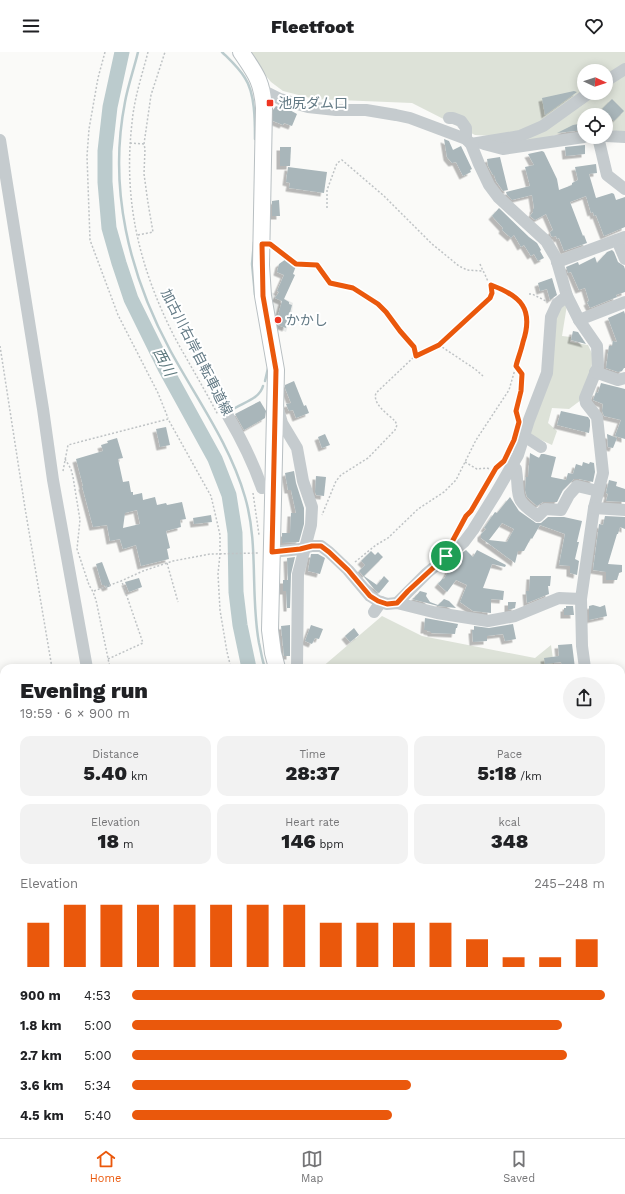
<!DOCTYPE html>
<meta charset="utf-8">
<style>
:root{--surface:#fff;--page:#f2f2f2;--text:#202124;--muted:#757577;--line:#e0e0e0;--accent:#ea580c}
body{margin:0;font-family:"Work Sans","Noto Sans JP",sans-serif;background:var(--page);color:var(--text);height:100vh;display:flex;flex-direction:column;font-size:15px;white-space:nowrap}
*{box-sizing:border-box;margin:0}
p{font-size:13px;color:var(--muted)}
.icon{flex:none;width:22px;height:22px;fill:none;stroke:currentColor;stroke-width:2;stroke-linecap:round;stroke-linejoin:round}
.map{position:relative;flex:1;overflow:hidden}
.details{position:absolute;left:0px;top:612px;width:625px;height:474px;display:flex;flex-direction:column;background:var(--surface);border-radius:12px 12px 0 0;box-shadow:0 2px 10px #0003}
.details>*{flex:none}
.needle{width:26px;rotate:94deg}
.fabs{position:absolute;left:577px;top:12px;display:grid;gap:8px}
.fabs a{display:grid;place-items:center;width:36px;height:36px;border-radius:50%;background:var(--surface);box-shadow:0 2px 10px #0003;font-size:20px}
.pin{position:absolute;display:grid;place-items:center;width:34px;height:34px;color:#fff;margin:-17px;border:2px solid #fff;border-radius:50%;box-shadow:0 1px 4px #0007}
.round{display:grid;place-items:center;flex:none;width:42px;height:42px;border-radius:21px;background:var(--page)}
.summary{display:flex;align-items:center;justify-content:space-between;height:68px;padding:0 20px}
h1{font-size:22px;font-weight:800;line-height:30px}
.figures{display:grid;grid-template-columns:repeat(3,1fr);gap:6px;height:68px;padding:4px 20px}
.figures div{display:grid;align-content:center;border-radius:10px;background:var(--page);text-align:center}
.figures b{font-size:20px;font-weight:800}
.figures small{font-size:11px;font-weight:400}
.figures p{font-size:11px}
.chart{height:112px;padding:8px 20px}
.chart p{display:flex;justify-content:space-between}
.chart svg{width:100%;height:72px;margin-top:4px;stroke:var(--accent);stroke-width:6}
ul{padding:0 20px;list-style:none;font-size:13px}
li{display:grid;grid-template-columns:64px 48px 1fr;align-items:center;height:30px}
li i{height:10px;border-radius:5px;background:var(--accent)}
header{display:flex;justify-content:space-between;align-items:center;height:52px;padding:0 20px;background:var(--surface);font-size:18px;font-weight:800}
.dock{display:flex;justify-content:space-around;align-items:center;height:56px;border-top:1px solid var(--line);background:var(--surface);font-size:11px;color:var(--muted)}
.dock a{display:grid;justify-items:center;gap:2px}
.dock .current{color:var(--accent)}
.map>svg:first-child{display:block}
</style>
<header><svg class="icon" aria-label="menu" viewBox="0 0 24 24"><path d="M4 6h16M4 12h16M4 18h16"/></svg>Fleetfoot<svg class="icon" aria-label="heart" viewBox="0 0 24 24"><path d="M12 20l-8-8c-3-5 5-10 8-4 3-6 11-1 8 4z"/></svg></header>
<div class="map">
<svg width="625" height="1086" viewBox="0 0 625 1086">
<defs>
<filter id="shadow"><feDropShadow dx="-3.5" dy="3.5" stdDeviation="0" flood-color="#0004"/></filter>
</defs>
<rect width="100%" height="100%" fill="#fafaf8"/>
<polygon fill="#e8eae9" points="269,239 293,251 292,261 286,280 275,275"/>
<g fill="#dde2d8" fill-rule="evenodd">
<path d="M246 0H625V81L606 77V63H584V72L550 85 519 93 493 84 475 83 412 51 314 47 283 39 271 30ZM584 19H606V41H584Z"/>
<polygon points="564,251 567,253 562,284 571,285 570,290 588,293 594,306 581,348 569,357 552,356 548,371 557,379 552,393 528,382 556,258"/>
<polygon points="382,564 422,584 535,606 551,593 554,614 559,616 321,616"/>
</g>
<g fill="#bbcbcd">
<polygon points="0,648 4,659 4,1071 0,1067"/>
<polygon points="12,1082 136,1082 138,1086 14,1086"/>
</g>
<g fill="none" stroke-linecap="round" stroke-linejoin="round">
<g stroke="#bbcbcd" stroke-width="2.5">
<path d="M138 0C134 17 128 33 125 50 108 136 129 222 170 298 196 346 230 392 245 445 259 492 250 543 259 591 261 599 262 608 265 616"/>
<path d="M222 0C230 8 239 16 245 26 255 41 255 69 255 87"/>
<polyline points="254,190 252,212 255,243"/>
<polyline points="265,329 268,316"/>
<path d="M235 356C245 350 260 346 263 334"/>
<polyline points="621,689 625,687"/>
<polyline points="435,1082 438,1086"/>
</g>
<g stroke="#bbcbcd" stroke-width="15">
<polyline points="122,0 110,55 105,99 105,130 109,176 119,211 131,247 165,316 215,407 229,443 235,481 236,540 240,573 249,616"/>
<polyline points="418,1082 420,1086"/>
</g>
</g>
<g fill="#a9b6ba" fill-rule="evenodd" filter="url(#shadow)">
<polygon points="574,39 577,40 545,63 542,46"/>
<polygon points="612,47 624,59 614,69 602,57"/>
<polygon points="276,54 284,58 284,56 286,56 297,62 292,74 284,71 283,73 273,69 273,58"/>
<polygon points="584,71 584,78 557,81 573,73"/>
<polygon points="444,87 449,89 453,98 461,94 472,117 470,118 471,120 463,124 456,110 452,111 447,105"/>
<polygon points="585,93 585,102 566,104 565,95"/>
<polygon points="280,95 291,95 290,114 280,114"/>
<polygon points="542,99 544,100 557,127 559,138 572,133 572,131 578,128 575,115 596,112 597,121 589,122 596,146 612,141 614,142 616,148 625,145 625,175 604,184 596,163 594,164 593,160 591,161 586,144 570,150 583,184 584,183 587,191 564,199 559,186 557,187 556,184 553,185 551,184 550,180 553,178 546,162 535,168 530,164 533,160 533,157 534,156 532,143 512,148 507,143 506,140 530,134 525,115 534,113 528,102"/>
<polygon points="500,105 508,138 503,139 496,129 494,123 493,123 488,114 487,107"/>
<polygon points="288,115 327,120 324,141 289,136 290,131 286,130"/>
<polygon points="279,148 280,164 272,164 272,149"/>
<polygon points="499,156 529,185 537,191 541,198 540,199 544,206 538,209 534,202 531,204 524,193 521,195 514,183 511,186 502,178 503,176 492,164"/>
<polygon points="612,198 614,200 618,210 624,214 625,217 625,240 616,243 617,245 590,256 587,250 589,249 585,236 579,238 571,220 568,221 566,215 578,210 579,213 595,205 597,211 607,200"/>
<polygon points="286,207 296,214 293,222 295,223 284,247 289,250 289,252 292,253 286,276 278,273 277,267 282,249 275,246 279,240 277,239 284,223 277,220 279,212"/>
<polygon points="552,226 557,243 550,248 547,237 540,239 538,231"/>
<polygon points="624,259 625,262 625,316 624,316 622,319 618,320 606,316 609,294 612,294 613,289 617,290 608,266"/>
<polygon points="573,279 578,280 586,292 571,288"/>
<polygon points="294,329 304,354 306,353 309,361 296,366 293,358 289,359 286,352 291,351 285,336 285,333"/>
<polygon points="601,331 625,337 625,387 615,384 621,368 604,364 602,359 603,352 593,348 596,340 598,341"/>
<polygon points="260,349 266,359 265,366 244,378 235,362"/>
<polygon points="561,359 588,365 590,368 590,374 589,381 557,373"/>
<polygon points="166,375 170,393 160,395 156,377"/>
<polygon points="325,382 330,393 322,396 318,385"/>
<polygon points="607,382 617,386 613,396 608,395"/>
<path d="M117 386 123 406 118 407 123 430 129 429 131 440H133V443L142 441 143 448 155 445 157 453 166 451 167 453 182 450 186 467 180 468 181 475 166 479 170 496 167 497 169 507 141 514 136 493 123 497 120 487 110 489 107 473 93 475 82 434H83L76 407 103 399 101 393 108 391 107 389ZM137 458 140 472 123 476 125 461Z"/>
<polygon points="530,401 539,406 541,402 544,402 556,405 551,425 566,428 568,421 573,422 576,412 582,414 583,410 589,412 590,410 594,411 595,420 593,430 579,427 574,427 563,438 557,450 543,450 537,454 527,445 525,438 526,425 528,425"/>
<polygon points="294,419 296,431 304,456 304,472 299,490 282,491 282,481 290,481 291,461 296,461 291,438 288,438 285,421"/>
<polygon points="316,424 326,425 324,444 316,443 315,440"/>
<polygon points="609,428 617,430 616,434 625,437 625,450 606,449 608,442 606,441"/>
<path d="M510 445 519 459 536 471H541L548 465H564L582 469 577 490H579L575 507 579 509 577 523 570 521V514L559 513 565 482 540 473 532 487 531 486 524 499H518L515 511 481 486V482L486 477 484 476 495 460 497 461ZM502 471 514 477 507 490 489 488Z"/>
<polygon points="211,463 212,470 194,472 193,466"/>
<polygon points="605,464 625,465 625,477 620,475 618,482 617,482 608,512 622,513 622,520 619,521 617,528 606,528 606,520 593,518 599,472 603,473"/>
<polygon points="466,498 473,505 477,498 506,513 505,515 492,512 483,536 504,539 503,548 491,547 491,561 473,559 460,550 467,533 456,528 447,540 438,532 443,526 444,527 451,513 453,514 458,504"/>
<polygon points="371,499 375,503 378,500 383,505 364,524 377,533 384,524 389,529 379,541 375,538 359,519 365,513 361,509"/>
<polygon points="311,502 318,502 325,506 320,522 308,519"/>
<polygon points="295,505 291,522 290,556 287,556 286,539 283,539 283,528 288,528 287,506"/>
<polygon points="102,510 111,534 106,536 104,533 102,533 96,512"/>
<polygon points="530,524 551,524 550,534 548,534 549,542 527,551 526,539 529,539"/>
<polygon points="139,526 142,535 129,540 125,530"/>
<polygon points="420,539 427,541 426,544 430,550 438,553 444,547 449,549 456,556 438,554 412,547 414,546"/>
<polygon points="508,550 516,550 515,556 508,558"/>
<polygon points="593,553 600,555 605,553 607,564 589,568 589,554"/>
<polygon points="566,554 573,554 574,563 564,563 564,556 566,556"/>
<polygon points="425,566 458,572 457,576 456,576 455,582 431,581 431,580 427,579 427,578 424,578"/>
<polygon points="513,572 516,587 505,589 503,582 487,584 487,589 473,590 472,578 474,578 474,574 489,576"/>
<polygon points="290,573 290,604 284,604 281,574"/>
<polygon points="311,573 323,577 319,587 315,586 312,592 305,589"/>
<polygon points="354,576 359,583 350,590 345,584"/>
<polygon points="572,592 575,616 562,615 561,610 545,612 544,606 559,604 558,593"/>
</g>
<g fill="none" stroke-linecap="round" stroke-linejoin="round">
<defs>
<g id="major">
<path d="M241 0C256 22 262 29 264 56L261 213 263 244 276 318 270 578 273 601 277 616"/>
<polyline points="473,1082 475,1086"/>
</g>
</defs>
<use href="#major" stroke="#b8bfc2" stroke-width="18"/>
<g stroke="#bfc3c5" stroke-width="1.5" stroke-dasharray="2 2" stroke-linecap="butt">
<polyline points="105,0 98,26 89,77 87,104 90,188 118,263 158,341 168,366"/>
<path d="M148 0C142 23 134 47 132 71 123 148 139 215 174 284 188 310 204 336 218 363"/>
<polyline points="130,91 144,92"/>
<path d="M327 156V138L337 111 342 108 384 144 432 192 459 214 467 218 483 219C486 223 487 230 491 233 493 235 506 240 510 242 539 257 521 291 516 314L522 321 521 339 516 359 518 368"/>
<polyline points="138,183 153,180 148,151 144,122 145,97 144,92 151,43 165,0"/>
<path d="M274 195 296 212 317 213 330 231 355 238 378 252 386 260 400 279 414 295 416 303 376 341C372 352 388 362 395 369L397 373 395 378 368 406 341 423 336 429 322 463"/>
<polyline points="480,212 483,219"/>
<polyline points="529,242 532,242 548,250"/>
<polyline points="439,293 475,317 483,324"/>
<polyline points="0,294 25,456 52,616"/>
<polyline points="416,303 439,293 490,246 492,241 491,233"/>
<polyline points="65,407 71,417 73,425 80,468 77,497 89,533 93,540 96,548 110,616"/>
<polyline points="465,410 477,417 487,416 495,419"/>
<polyline points="63,419 68,393 168,367 211,444 215,461 220,483 220,502 218,522 220,558 227,600 231,616"/>
<polyline points="253,441 259,483"/>
<polyline points="455,483 496,416 500,413"/>
<polyline points="355,510 376,493 388,486 418,457 444,440 456,428 476,388 509,338 516,314"/>
<polyline points="167,511 178,550"/>
<polyline points="94,539 121,529 143,519 173,509 210,502 259,501"/>
<polyline points="108,607 143,591 122,530"/>
<polyline points="621,876 625,875"/>
<polyline points="621,958 625,977"/>
<polyline points="272,1082 274,1086"/>
<polyline points="396,1082 398,1086"/>
<polyline points="559,1082 559,1086"/>
</g>
<g stroke="#c5cbce" stroke-width="12">
<polyline points="606,29 625,17"/>
<polyline points="262,38 280,47 308,55 336,58 366,58 396,63 410,66 466,87 471,92 479,112 489,133 498,145 546,189 556,206 567,244 579,268 597,294 598,314 585,346 586,351 597,365 603,421 594,456 581,547 582,594 585,616"/>
<polyline points="449,66 453,66 461,69 466,76 466,87"/>
<polyline points="606,84 625,85"/>
<polyline points="598,85 607,123 625,137"/>
<polyline points="0,88 43,357 53,428 87,616"/>
<polyline points="471,92 520,84 543,74 589,41"/>
<polyline points="484,92 503,97 584,85"/>
<polyline points="617,188 625,207"/>
<polyline points="557,210 625,185"/>
<polyline points="579,268 625,250"/>
<polyline points="595,320 618,328 625,326"/>
<polyline points="278,357 282,371 297,396 303,429 312,455 311,473 298,522 297,616"/>
<path d="M228 364C242 388 253 410 262 436"/>
<polyline points="524,384 541,395"/>
<path d="M512 413 516 417C520 445 512 446 538 464L545 457 561 458 569 443 577 434 598 439"/>
<polyline points="594,456 625,458"/>
<polyline points="272,500 300,497 312,494 321,494 329,500 348,518 370,544 378,549 387,552 397,551 437,561 488,569 515,564 559,546 581,547"/>
<polyline points="397,551 427,521 464,490 473,478 496,441 518,403 529,368 547,321 551,265 557,252 567,244"/>
<polyline points="374,560 381,550"/>
<polyline points="621,649 625,651"/>
<polyline points="621,736 625,733"/>
<polyline points="621,1014 625,1014"/>
<polyline points="302,1082 304,1086"/>
<polyline points="515,1082 515,1086"/>
</g>
<use href="#major" stroke="#fff" stroke-width="16"/>
</g>
<g fill="none" stroke-linecap="round" stroke-linejoin="round">
<defs>
<path id="route" d="M262 192H270L296 212 317 213 330 231 353 236 378 252 386 260 400 279 414 295 416 304 439 293 490 246 492 241 491 233C521 244 534 257 523 290 521 299 518 306 516 314L522 322 521 339 516 359 519 370 514 388 504 409 496 416 471 459 466 464 446 501V504L408 539 397 551 387 552 378 549 370 544 348 518 329 500 321 494H312L300 497 272 500 276 318 263 244Z"/>
</defs>
<use href="#route" stroke="#fff" stroke-width="8"/>
<use href="#route" stroke="#ea580c" stroke-width="5"/>
</g>
<g fill="#ef3622" stroke="#fff" stroke-width="1.5">
<rect x="266" y="47" width="8" height="8" rx="2"/>
<circle cx="278" cy="268" r="4"/>
</g>
<g text-anchor="middle" stroke-width="4" stroke-linejoin="round" paint-order="stroke">
<g font-size="14" fill="#637a85" stroke="#fff" text-anchor="start">
<text x="278" y="56">池尻ダム口</text>
<text x="286" y="273">かかし</text>
</g>
<g font-size="14" fill="#637a85" stroke="#fff">
<text transform="translate(197 300) rotate(63)" y="5">加古川右岸自転車道線</text>
</g>
<g font-size="15" font-style="italic" fill="#5e797e" stroke="#fff">
<text transform="translate(164 310) rotate(62)" y="5">西川</text>
</g>
</g>
</svg>
<div class="fabs">
<a><svg class="needle" viewBox="-14 -14 28 28"><path d="M0-13l5 13h-10z" fill="#e53935"/><path d="M0 13l5-13h-10z" fill="#757577"/></svg></a>
<a><svg class="icon" aria-label="locate" viewBox="0 0 24 24"><circle cx="12" cy="12" r="6"/><path d="M12 2v4M12 18v4M2 12h4M18 12h4"/></svg></a>
</div>
<div class="pin" style="left:446px;top:504px;background:#1e9e55"><svg class="icon" aria-label="arrive" viewBox="0 0 24 24"><path d="M6 21V4h12l-3 4 3 4H6"/></svg></div>
<section class="details">
<div class="summary"><div><h1>Evening run</h1><p>19:59 · 6 × 900 m</p></div><a class="round"><svg class="icon" aria-label="share" viewBox="0 0 24 24"><path d="M12 15V3M7 8l5-5 5 5M5 13v7h14v-7"/></svg></a></div>
<div class="figures">
<div><p>Distance</p><b>5.40<small> km</small></b></div>
<div><p>Time</p><b>28:37</b></div>
<div><p>Pace</p><b>5:18<small> /km</small></b></div>
</div>
<div class="figures">
<div><p>Elevation</p><b>18<small> m</small></b></div>
<div><p>Heart rate</p><b>146<small> bpm</small></b></div>
<div><p>kcal</p><b>348</b></div>
</div>
<div class="chart"><p><span>Elevation</span>245–248 m</p>
<svg viewBox="0 0 160 44" preserveAspectRatio="none"><path d="M5 44V17M15 44V6M25 44V6M35 44V6M45 44V6M55 44V6M65 44V6M75 44V6M85 44V17M95 44V17M105 44V17M115 44V17M125 44V27M135 44V38M145 44V38M155 44V27"/></svg>
</div>
<ul>
<li><b>900 m</b>4:53<i style="width:100%"></i></li>
<li><b>1.8 km</b>5:00<i style="width:91%"></i></li>
<li><b>2.7 km</b>5:00<i style="width:92%"></i></li>
<li><b>3.6 km</b>5:34<i style="width:59%"></i></li>
<li><b>4.5 km</b>5:40<i style="width:55%"></i></li>
</ul>
</section>
</div>
<nav class="dock">
<a class="current"><svg class="icon" aria-label="home" viewBox="0 0 24 24"><path d="M3 11l9-7 9 7M6 9v11h12V9"/></svg>Home</a>
<a><svg class="icon" aria-label="map" viewBox="0 0 24 24"><path d="M3 6l6-2 6 2 6-2v14l-6 2-6-2-6 2zM9 4v14M15 6v14"/></svg>Map</a>
<a><svg class="icon" aria-label="saved" viewBox="0 0 24 24"><path d="M7 4h10v16l-5-4-5 4z"/></svg>Saved</a>
</nav>
